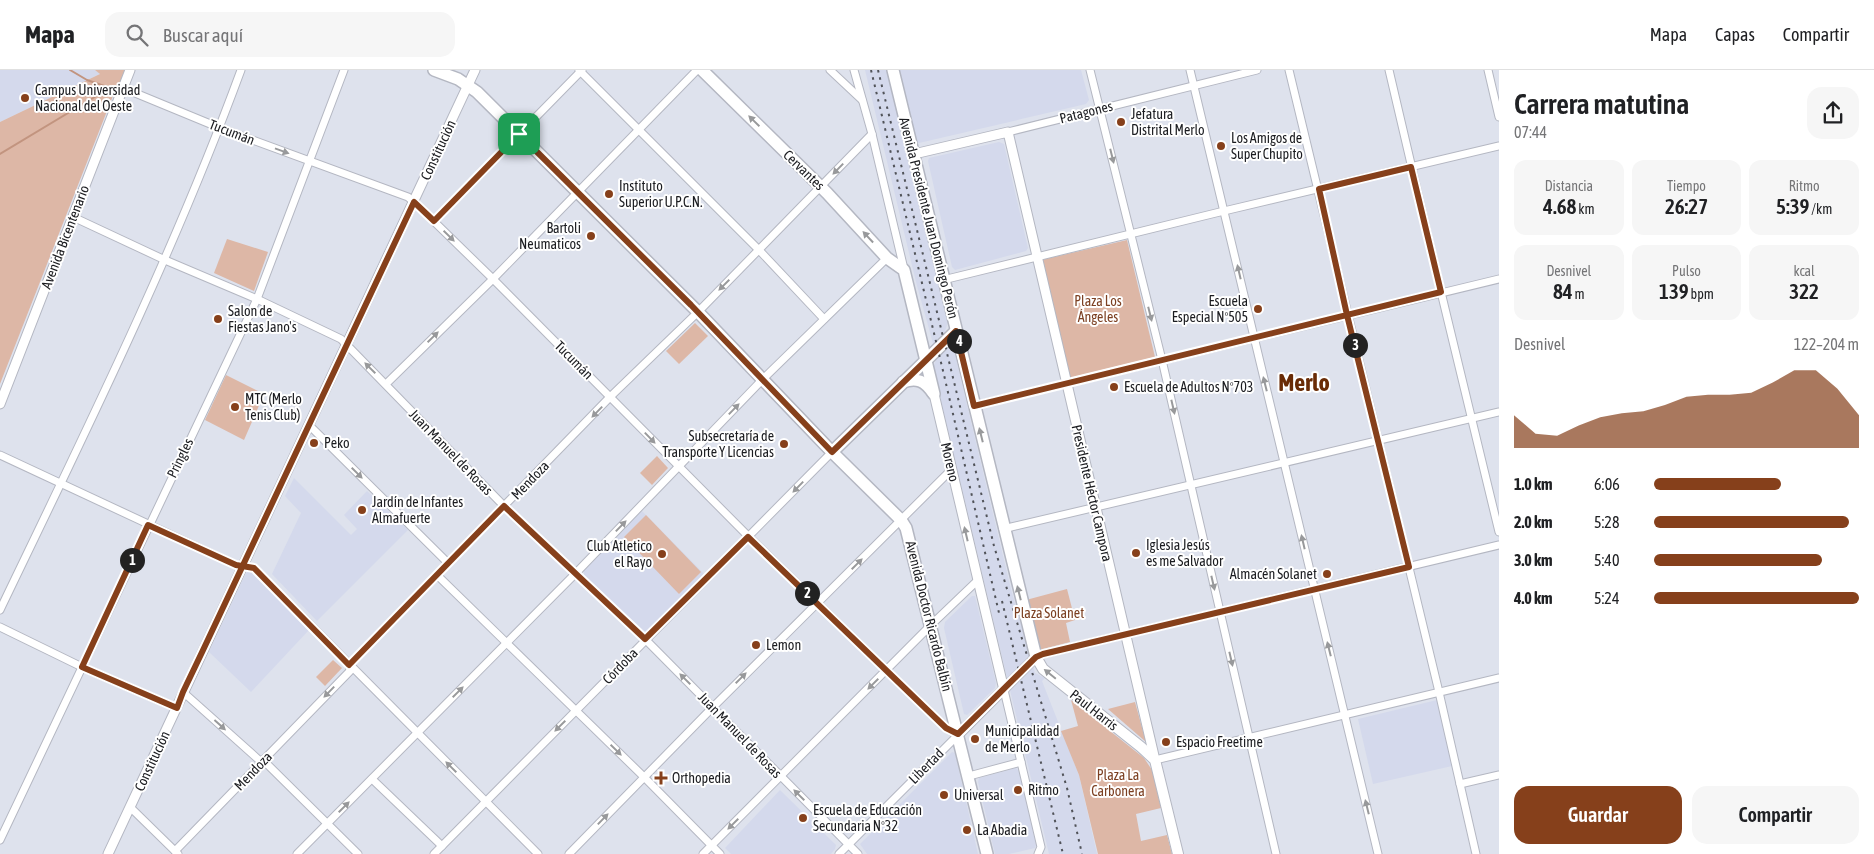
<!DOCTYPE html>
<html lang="es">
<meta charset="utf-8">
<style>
:root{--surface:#fff;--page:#f6f6f6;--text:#202124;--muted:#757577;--line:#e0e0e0;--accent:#86401b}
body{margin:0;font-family:"Asap Condensed",sans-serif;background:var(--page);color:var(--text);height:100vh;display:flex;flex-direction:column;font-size:19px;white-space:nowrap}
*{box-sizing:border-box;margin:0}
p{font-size:16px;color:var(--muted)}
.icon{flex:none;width:28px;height:28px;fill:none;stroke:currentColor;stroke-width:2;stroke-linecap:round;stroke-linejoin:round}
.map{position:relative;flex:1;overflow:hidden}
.panel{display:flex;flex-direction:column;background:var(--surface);width:375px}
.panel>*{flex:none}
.pin{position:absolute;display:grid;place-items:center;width:42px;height:42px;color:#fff;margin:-21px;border-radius:10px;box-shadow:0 2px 8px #0006}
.km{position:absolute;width:25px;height:25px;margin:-12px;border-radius:50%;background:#222;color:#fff;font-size:14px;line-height:25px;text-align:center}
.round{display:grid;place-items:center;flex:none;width:52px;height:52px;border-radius:15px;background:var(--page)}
.headline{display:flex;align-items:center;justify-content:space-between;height:85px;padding:0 15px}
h1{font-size:28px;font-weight:600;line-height:38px}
.figures{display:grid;grid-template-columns:repeat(3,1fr);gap:8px;height:85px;padding:5px 15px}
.figures div{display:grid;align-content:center;border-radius:12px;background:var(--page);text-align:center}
.figures b{font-size:21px;font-weight:600}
.figures small{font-size:14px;font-weight:400}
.figures p{font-size:14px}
.chart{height:140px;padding:10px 15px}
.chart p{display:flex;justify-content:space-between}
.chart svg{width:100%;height:90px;margin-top:5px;fill:var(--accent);opacity:.7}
.cta{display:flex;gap:10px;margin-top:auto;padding:10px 15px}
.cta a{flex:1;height:58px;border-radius:15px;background:var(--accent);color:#fff;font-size:20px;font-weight:600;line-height:58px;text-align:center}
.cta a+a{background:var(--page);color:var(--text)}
ul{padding:0 15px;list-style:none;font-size:16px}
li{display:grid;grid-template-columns:80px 60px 1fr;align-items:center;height:38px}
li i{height:12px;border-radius:6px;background:var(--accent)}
header{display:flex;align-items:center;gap:30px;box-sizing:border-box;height:70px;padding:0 25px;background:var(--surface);border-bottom:1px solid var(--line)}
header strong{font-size:24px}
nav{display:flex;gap:28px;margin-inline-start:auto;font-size:18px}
.search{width:350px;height:45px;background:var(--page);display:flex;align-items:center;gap:12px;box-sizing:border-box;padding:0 18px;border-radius:15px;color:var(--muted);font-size:19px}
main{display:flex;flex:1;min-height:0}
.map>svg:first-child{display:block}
</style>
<header>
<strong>Mapa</strong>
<div class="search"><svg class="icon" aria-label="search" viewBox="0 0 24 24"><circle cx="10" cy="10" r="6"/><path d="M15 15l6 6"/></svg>Buscar aquí</div>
<nav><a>Mapa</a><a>Capas</a><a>Compartir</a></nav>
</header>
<main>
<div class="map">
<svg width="1499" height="784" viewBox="0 0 1499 784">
<rect width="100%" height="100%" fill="#dee2ed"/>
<g fill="#d4d9ec">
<polygon points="0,0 95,0 100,4 0,52"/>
<polygon points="865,0 887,0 948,252 945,261 950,278 956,280 957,293 1011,519 1035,603 1045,608 1042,611 1079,705 1097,784 1049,784 933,297 937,288 916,212"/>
<polygon points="898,0 1081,0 1089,30 1086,34 919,73 915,72"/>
<polygon points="999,72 1004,74 1028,178 1026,181 955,200 952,197 928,91 929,88"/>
<polygon points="294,408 351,465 357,459 344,445 367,421 408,460 317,551 272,504 301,443 285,426"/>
<polygon points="642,441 705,505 647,564 641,565 584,507 584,501"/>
<polygon points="249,501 253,503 309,560 251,622 209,582 246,503"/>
<polygon points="972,526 975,526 996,613 995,618 967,645 964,644 944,558 945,552"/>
<polygon points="1437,630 1452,696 1373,714 1358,649"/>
<polygon points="952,682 955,683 978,784 867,784 860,774"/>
<polygon points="1016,698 1019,701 1036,775 1035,778 1009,784 995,784 978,712 979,708"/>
<polygon points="780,720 836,775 835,779 831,784 731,784 725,778"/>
</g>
<g fill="#ddb7a6">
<polygon points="95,0 128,0 123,13 118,13 0,314 0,52 100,4"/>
<polygon points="227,169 268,182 254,221 214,203"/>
<polygon points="1127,170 1155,287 1069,308 1041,190"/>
<polygon points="695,253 708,266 679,294 666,281"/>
<polygon points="226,305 264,324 244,370 205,350"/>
<polygon points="657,386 668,398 652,415 640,403"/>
<polygon points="646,445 701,502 679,524 624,467"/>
<polygon points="1067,519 1075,550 1066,553 1070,572 1039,580 1026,530"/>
<polygon points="333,590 342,598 325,616 316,607"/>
<polygon points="1071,630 1144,688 1152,700 1161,738 1136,744 1141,771 1167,765 1172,784 1098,784 1079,705 1061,661 1078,656"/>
<polygon points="1135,632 1146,672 1108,639"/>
</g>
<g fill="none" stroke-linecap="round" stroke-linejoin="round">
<g stroke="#c2947f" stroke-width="2">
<polyline points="70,0 87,10 110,18"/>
<polyline points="0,84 103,22 119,16"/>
</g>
<defs>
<g id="minor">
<polyline points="579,0 759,180 824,249"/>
<polyline points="830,0 862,30"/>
<polyline points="854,0 872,64 904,199"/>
<polyline points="1090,0 1162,290 1276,784"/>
<polyline points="1190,0 1378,784"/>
<polyline points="1289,0 1439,622 1476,784"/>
<polyline points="1389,0 1441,222 1499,462"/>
<polyline points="1488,0 1499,47"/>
<polyline points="123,18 220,58 408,127 414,132 493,209 749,467 946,658 958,665 839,784"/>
<polyline points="1008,62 1257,0"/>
<polyline points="73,147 165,190 257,229 341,269 504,436 645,569 858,784"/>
<polyline points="434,151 582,0"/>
<polyline points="943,210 1224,141 1499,76"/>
<polyline points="386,314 493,209 697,0"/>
<polyline points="973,336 1499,209"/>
<polyline points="310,356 448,493"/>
<polyline points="0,385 236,495 254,498 538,784"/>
<polyline points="1003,459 1499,342"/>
<polyline points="437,505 644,707 720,784"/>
<path d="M0 540C85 363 173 185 241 0"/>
<polyline points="0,557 82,597 177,638"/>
<polyline points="1036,587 1043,584 1499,475"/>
<polyline points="1004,620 1041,777 1038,784"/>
<polyline points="183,622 259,690 263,690 358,784"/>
<polyline points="1155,690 1499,608"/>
<polyline points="969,706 1021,692"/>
<polyline points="372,709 442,776"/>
<polyline points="1460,714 1499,705"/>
<polyline points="130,737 178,784"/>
<polyline points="0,770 257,229 344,0"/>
<polyline points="175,781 350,601 349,595 610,327 698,242 872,64"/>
<polyline points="297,784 575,504 762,310 887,188"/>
<polyline points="434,784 832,382"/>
<polyline points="569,784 713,637 952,399"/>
<polyline points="703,784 931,555 977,511"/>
</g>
<g id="tertiary">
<polyline points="914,84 1008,62 1155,690"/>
<polyline points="934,324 1004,620"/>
<polyline points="0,334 130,0"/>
<polyline points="958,665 1036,587"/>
<polyline points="108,784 475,0"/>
</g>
<polyline id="secondary" points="1036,587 1043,599 1141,677 1155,690 1178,784"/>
<g id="primary">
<polyline points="434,0 458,9 477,22 698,242 832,382 901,450 906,458 987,784"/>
<polyline points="702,0 827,123 887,188 904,200 934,324"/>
<polyline points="893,0 1036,587"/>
<path d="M903 312C917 307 925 311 933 323"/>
<polyline points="832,382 956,261"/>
</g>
</defs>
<use href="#minor" stroke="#b4b7c2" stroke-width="9"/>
<use href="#tertiary" stroke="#b4b7c2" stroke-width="11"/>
<use href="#secondary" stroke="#b4b7c2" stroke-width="12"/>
<use href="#primary" stroke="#b4b7c2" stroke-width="14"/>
<use href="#minor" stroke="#fff" stroke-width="7"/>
<use href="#tertiary" stroke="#fff" stroke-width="9"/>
<use href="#secondary" stroke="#fff" stroke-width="10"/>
<use href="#primary" stroke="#fff" stroke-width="11"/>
<g stroke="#515359" stroke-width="2" stroke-dasharray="2.5 5" stroke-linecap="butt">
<polyline points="871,0 944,305 999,543"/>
<polyline points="878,0 994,476 1067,718 1082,784"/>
<polyline points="1002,531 1063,784"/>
</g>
</g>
<defs><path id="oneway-solid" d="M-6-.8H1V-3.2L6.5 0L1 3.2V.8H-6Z" transform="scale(1.25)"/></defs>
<g fill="#98999b">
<use href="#oneway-solid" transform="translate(754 51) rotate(-136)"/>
<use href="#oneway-solid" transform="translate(282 81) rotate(20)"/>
<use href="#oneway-solid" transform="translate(1112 86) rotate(76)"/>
<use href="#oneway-solid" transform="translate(838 99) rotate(134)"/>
<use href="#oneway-solid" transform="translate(449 166) rotate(44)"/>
<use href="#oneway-solid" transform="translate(868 167) rotate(-133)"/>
<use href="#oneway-solid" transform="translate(1239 202) rotate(-103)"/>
<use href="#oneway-solid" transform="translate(724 215) rotate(135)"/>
<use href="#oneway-solid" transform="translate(1150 244) rotate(76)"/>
<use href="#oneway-solid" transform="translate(433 267) rotate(-44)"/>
<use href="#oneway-solid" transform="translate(370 298) rotate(-135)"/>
<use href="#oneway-solid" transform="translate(1265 314) rotate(-104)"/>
<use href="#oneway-solid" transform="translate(1173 337) rotate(77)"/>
<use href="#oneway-solid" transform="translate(734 339) rotate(-46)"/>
<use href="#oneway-solid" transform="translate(597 342) rotate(134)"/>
<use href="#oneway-solid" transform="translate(981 365) rotate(-104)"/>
<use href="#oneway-solid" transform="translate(650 368) rotate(46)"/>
<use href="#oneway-solid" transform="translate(357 403) rotate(45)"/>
<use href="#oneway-solid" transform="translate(798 417) rotate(134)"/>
<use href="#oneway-solid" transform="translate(621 456) rotate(-46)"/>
<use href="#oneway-solid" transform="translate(966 464) rotate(-103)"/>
<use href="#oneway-solid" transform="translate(1303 472) rotate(-103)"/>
<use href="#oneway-solid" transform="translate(857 494) rotate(-45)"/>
<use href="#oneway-solid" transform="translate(1213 513) rotate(77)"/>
<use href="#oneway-solid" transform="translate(1019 523) rotate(-104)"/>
<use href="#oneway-solid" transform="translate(1329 579) rotate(-104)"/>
<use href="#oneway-solid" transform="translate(1231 589) rotate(77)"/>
<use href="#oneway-solid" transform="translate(1050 604) rotate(-141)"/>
<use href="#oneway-solid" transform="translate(741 608) rotate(-45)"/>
<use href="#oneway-solid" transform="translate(685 609) rotate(-135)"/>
<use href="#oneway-solid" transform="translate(873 614) rotate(135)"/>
<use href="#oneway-solid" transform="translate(329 622) rotate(134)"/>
<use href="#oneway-solid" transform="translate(458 622) rotate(-45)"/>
<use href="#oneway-solid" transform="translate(220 655) rotate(42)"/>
<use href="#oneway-solid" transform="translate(560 656) rotate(135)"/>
<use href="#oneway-solid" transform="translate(616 680) rotate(44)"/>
<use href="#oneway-solid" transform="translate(451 697) rotate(-135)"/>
<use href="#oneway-solid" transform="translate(799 725) rotate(-135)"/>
<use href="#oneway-solid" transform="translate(344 737) rotate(-45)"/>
<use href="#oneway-solid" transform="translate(1367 737) rotate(-104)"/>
<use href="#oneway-solid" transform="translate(603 749) rotate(-46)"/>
<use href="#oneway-solid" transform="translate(733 754) rotate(135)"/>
</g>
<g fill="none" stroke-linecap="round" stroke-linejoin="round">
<defs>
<path id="route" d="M519 64 434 151 414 132C337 295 261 459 183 622L177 638 82 597 148 455 236 495 254 498 349 595 504 436 645 569 748 467 946 658 958 664 1036 587 1043 584 1409 497 1347 245 1319 119 1411 97 1441 222C1285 260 1129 298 974 336L956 261 832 382 691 235 519 64"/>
</defs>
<use href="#route" stroke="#fff" stroke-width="10"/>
<use href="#route" stroke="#86401b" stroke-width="6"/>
</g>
<g fill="#86401b" stroke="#fff" stroke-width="2">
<circle cx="25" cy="28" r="5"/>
<circle cx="1121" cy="52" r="5"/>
<circle cx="1221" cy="76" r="5"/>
<circle cx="609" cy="124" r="5"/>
<circle cx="591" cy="166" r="5"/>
<circle cx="1258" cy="239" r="5"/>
<circle cx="218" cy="249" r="5"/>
<circle cx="1114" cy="317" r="5"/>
<circle cx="235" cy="337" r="5"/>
<circle cx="314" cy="373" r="5"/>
<circle cx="784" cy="374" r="5"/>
<circle cx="362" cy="440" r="5"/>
<circle cx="1136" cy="483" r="5"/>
<circle cx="662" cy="484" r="5"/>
<circle cx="1327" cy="504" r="5"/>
<circle cx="756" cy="575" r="5"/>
<circle cx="975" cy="669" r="5"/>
<circle cx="1166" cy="672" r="5"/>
<path d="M658.5 700.5h5v5h5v5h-5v5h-5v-5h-5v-5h5z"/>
<circle cx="1018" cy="720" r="5"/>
<circle cx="944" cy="725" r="5"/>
<circle cx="803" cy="748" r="5"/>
<circle cx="967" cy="760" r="5"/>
</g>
<g text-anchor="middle" stroke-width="4" stroke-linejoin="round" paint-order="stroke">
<g font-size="14" fill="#1b1c20" stroke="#fff" text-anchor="start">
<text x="35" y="25">Campus Universidad<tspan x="35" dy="16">Nacional del Oeste</tspan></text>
<text x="1131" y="49">Jefatura<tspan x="1131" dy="16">Distrital Merlo</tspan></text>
<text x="1231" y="73">Los Amigos de<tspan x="1231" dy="16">Super Chupito</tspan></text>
<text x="619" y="121">Instituto<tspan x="619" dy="16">Superior U.P.C.N.</tspan></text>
<text x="581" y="163" text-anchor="end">Bartoli<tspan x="581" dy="16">Neumaticos</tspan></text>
<text x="1248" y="236" text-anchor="end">Escuela<tspan x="1248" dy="16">Especial Nº505</tspan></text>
<text x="228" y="246">Salon de<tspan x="228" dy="16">Fiestas Jano's</tspan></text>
<text x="1124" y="322">Escuela de Adultos Nº703</text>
<text x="245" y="334">MTC (Merlo<tspan x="245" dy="16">Tenis Club)</tspan></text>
<text x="774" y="371" text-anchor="end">Subsecretaría de<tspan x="774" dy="16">Transporte Y Licencias</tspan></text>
<text x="324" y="378">Peko</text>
<text x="372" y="437">Jardín de Infantes<tspan x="372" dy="16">Almafuerte</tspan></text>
<text x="1146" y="480">Iglesia Jesús<tspan x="1146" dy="16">es me Salvador</tspan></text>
<text x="652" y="481" text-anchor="end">Club Atletico<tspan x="652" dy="16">el Rayo</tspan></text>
<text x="1317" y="509" text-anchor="end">Almacén Solanet</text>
<text x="766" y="580">Lemon</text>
<text x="985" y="666">Municipalidad<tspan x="985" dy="16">de Merlo</tspan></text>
<text x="1176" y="677">Espacio Freetime</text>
<text x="672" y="713">Orthopedia</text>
<text x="1028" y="725">Ritmo</text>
<text x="954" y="730">Universal</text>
<text x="813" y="745">Escuela de Educación<tspan x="813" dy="16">Secundaria Nº32</tspan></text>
<text x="977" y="765">La Abadia</text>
</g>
<g font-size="14" fill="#1b1c20" stroke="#fff">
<text transform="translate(1086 42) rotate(-14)" y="5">Patagones</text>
<text transform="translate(232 62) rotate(21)" y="5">Tucumán</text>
<text transform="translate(438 80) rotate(-65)" y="5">Constitución</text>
<text transform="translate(804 100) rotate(44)" y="5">Cervantes</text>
<text transform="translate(929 148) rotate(76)" y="5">Avenida Presidente Juan Domingo Perón</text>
<text transform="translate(65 167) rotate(-69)" y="5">Avenida Bicentenario</text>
<text transform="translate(574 290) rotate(45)" y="5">Tucumán</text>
<text transform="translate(451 382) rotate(46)" y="5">Juan Manuel de Rosas</text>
<text transform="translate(180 388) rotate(-64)" y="5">Pringles</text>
<text transform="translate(950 392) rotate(77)" y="5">Moreno</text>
<text transform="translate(530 410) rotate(-46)" y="5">Mendoza</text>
<text transform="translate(1092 423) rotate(77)" y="5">Presidente Héctor Campora</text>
<text transform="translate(929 546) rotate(76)" y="5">Avenida Doctor Ricardo Balbín</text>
<text transform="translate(620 596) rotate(-46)" y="5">Córdoba</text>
<text transform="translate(1094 640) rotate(38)" y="5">Paul Harris</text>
<text transform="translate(740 665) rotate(46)" y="5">Juan Manuel de Rosas</text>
<text transform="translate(152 691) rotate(-65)" y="5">Constitución</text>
<text transform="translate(926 696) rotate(-45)" y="5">Libertad</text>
<text transform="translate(253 701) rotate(-46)" y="5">Mendoza</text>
</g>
<g font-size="14" fill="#7c4022" stroke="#fff">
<text x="1098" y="236">Plaza Los<tspan x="1098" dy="16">Ángeles</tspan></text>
<text x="1049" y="548">Plaza Solanet</text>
<text x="1118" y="710">Plaza La<tspan x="1118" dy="16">Carbonera</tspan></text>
</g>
<g font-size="24" font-weight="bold" fill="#692b06" stroke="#fff">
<text x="1304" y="321">Merlo</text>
</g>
</g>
</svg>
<div class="pin" style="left:519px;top:64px;background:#1e9e55"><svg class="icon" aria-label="arrive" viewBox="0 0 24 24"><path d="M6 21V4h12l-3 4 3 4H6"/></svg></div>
<b class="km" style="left:132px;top:490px">1</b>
<b class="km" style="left:807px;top:523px">2</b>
<b class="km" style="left:1355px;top:275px">3</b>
<b class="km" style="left:959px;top:271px">4</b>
</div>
<section class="panel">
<div class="headline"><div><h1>Carrera matutina</h1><p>07:44</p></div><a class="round"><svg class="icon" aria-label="share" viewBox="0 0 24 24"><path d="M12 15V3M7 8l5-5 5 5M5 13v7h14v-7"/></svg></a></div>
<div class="figures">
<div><p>Distancia</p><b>4.68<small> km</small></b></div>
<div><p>Tiempo</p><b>26:27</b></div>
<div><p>Ritmo</p><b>5:39<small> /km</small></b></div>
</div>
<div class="figures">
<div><p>Desnivel</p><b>84<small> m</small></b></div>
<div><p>Pulso</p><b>139<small> bpm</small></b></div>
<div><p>kcal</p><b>322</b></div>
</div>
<div class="chart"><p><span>Desnivel</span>122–204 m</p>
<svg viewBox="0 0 160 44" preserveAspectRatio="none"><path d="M0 44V28L10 37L20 38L30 33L40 29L50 27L60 26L70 23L80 19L90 18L100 18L110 17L120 12L130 6L140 6L150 15L160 28V44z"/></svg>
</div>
<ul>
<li><b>1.0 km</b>6:06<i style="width:62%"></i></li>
<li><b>2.0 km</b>5:28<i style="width:95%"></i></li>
<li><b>3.0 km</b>5:40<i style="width:82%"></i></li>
<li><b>4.0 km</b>5:24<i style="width:100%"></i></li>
</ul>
<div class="cta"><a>Guardar</a><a>Compartir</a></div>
</section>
</main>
